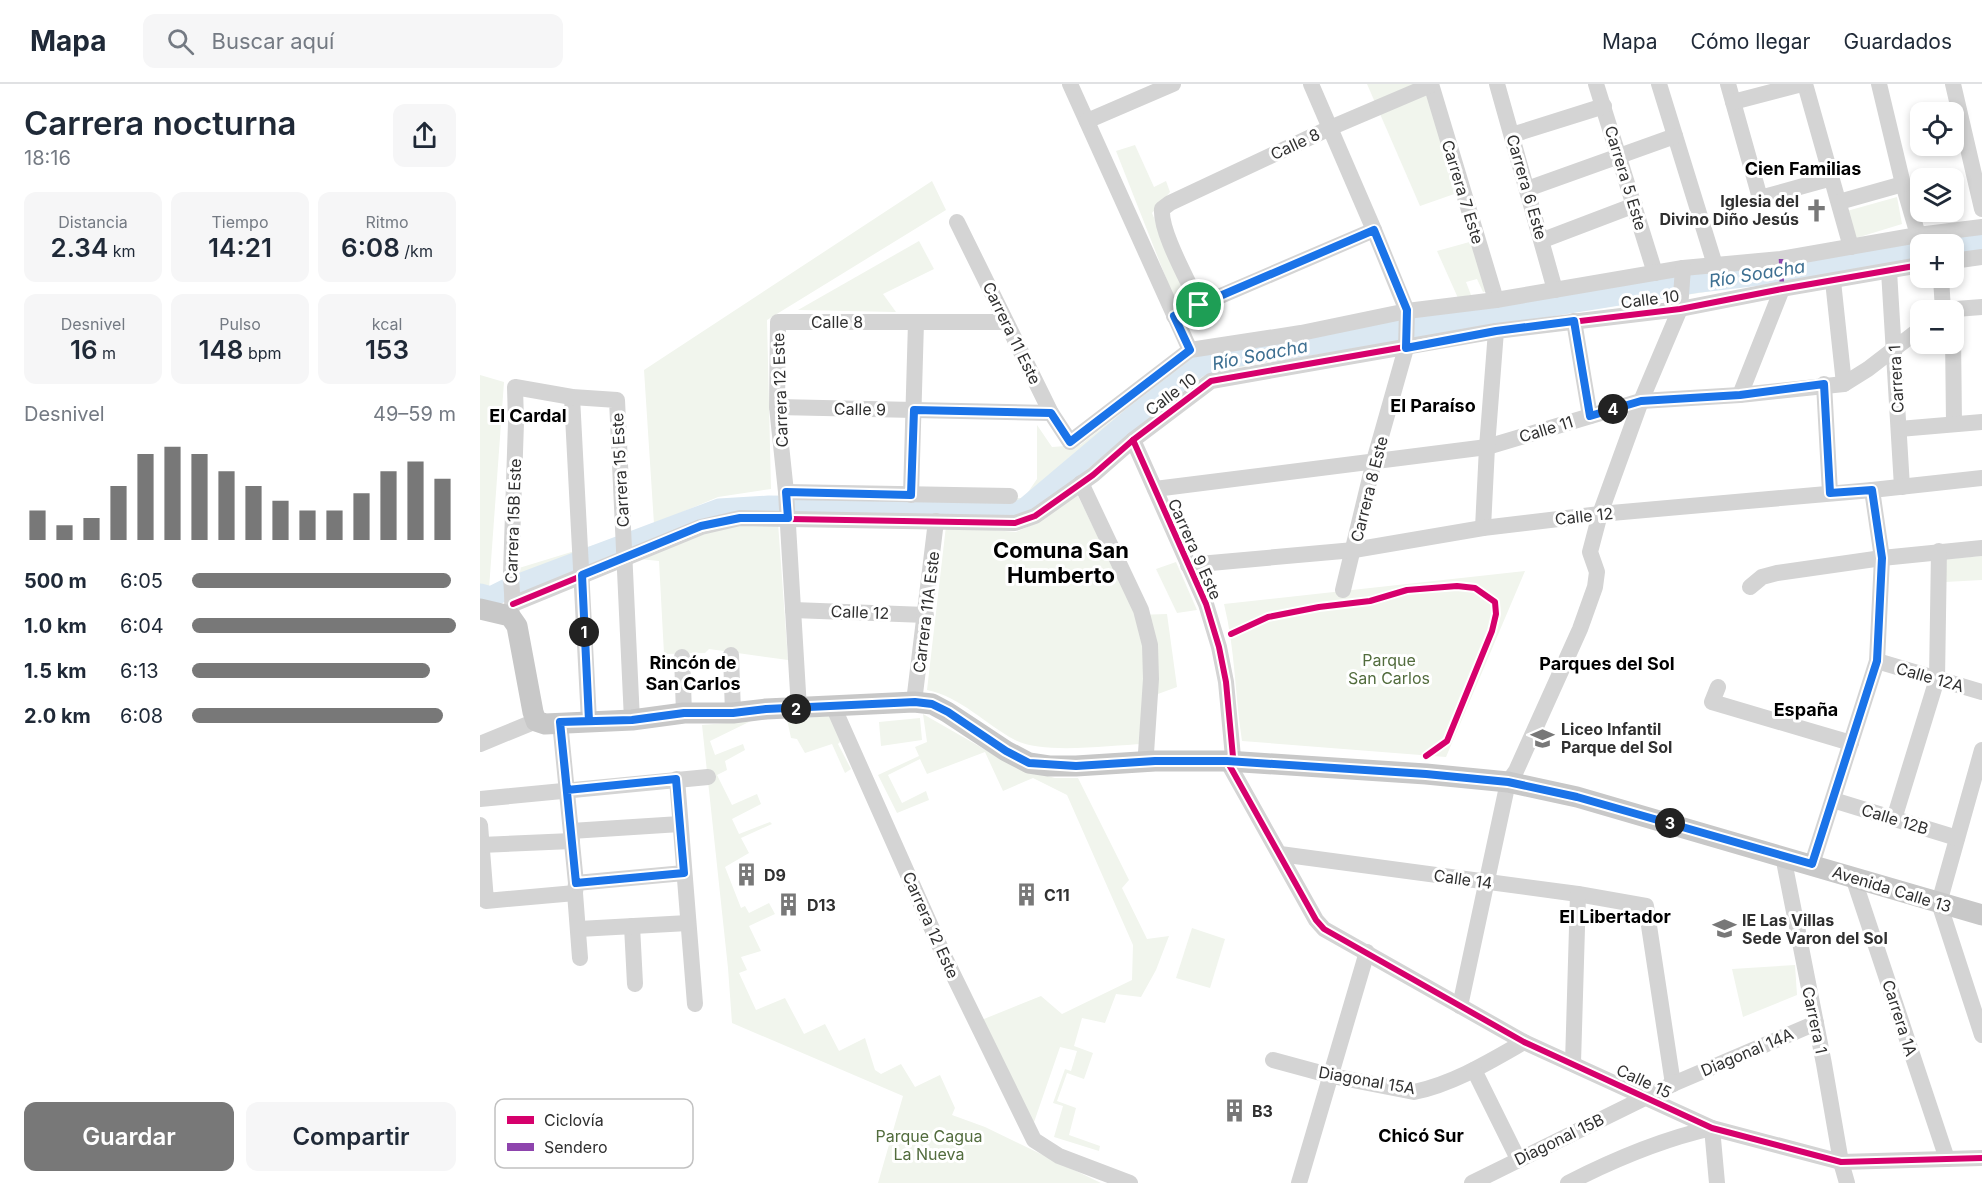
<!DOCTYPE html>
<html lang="es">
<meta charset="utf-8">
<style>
:root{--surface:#fff;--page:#f6f6f7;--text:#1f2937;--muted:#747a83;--line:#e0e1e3;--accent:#787878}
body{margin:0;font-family:Inter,sans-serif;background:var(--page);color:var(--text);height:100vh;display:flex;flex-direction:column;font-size:22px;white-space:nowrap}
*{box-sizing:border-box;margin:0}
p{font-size:20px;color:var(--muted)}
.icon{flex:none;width:33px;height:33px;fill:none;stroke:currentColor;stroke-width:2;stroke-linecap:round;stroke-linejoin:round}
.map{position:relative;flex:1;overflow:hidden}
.sheet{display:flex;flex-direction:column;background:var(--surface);width:480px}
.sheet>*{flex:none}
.fabs{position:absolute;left:1430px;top:18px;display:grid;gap:12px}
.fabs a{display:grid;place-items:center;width:54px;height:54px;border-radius:12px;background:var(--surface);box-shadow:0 3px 9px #0003;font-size:30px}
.pin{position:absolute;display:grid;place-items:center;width:51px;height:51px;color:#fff;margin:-26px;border:3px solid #fff;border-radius:50%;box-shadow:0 2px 6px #0007}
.km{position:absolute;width:30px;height:30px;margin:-15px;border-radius:50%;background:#222;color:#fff;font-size:16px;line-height:30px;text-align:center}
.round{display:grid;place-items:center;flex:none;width:63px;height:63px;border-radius:12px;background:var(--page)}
.summary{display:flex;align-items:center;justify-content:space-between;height:102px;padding:0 24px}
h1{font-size:33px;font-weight:600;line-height:45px}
.stats{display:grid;grid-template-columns:repeat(3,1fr);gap:9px;height:102px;padding:6px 24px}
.stats div{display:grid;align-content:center;border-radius:12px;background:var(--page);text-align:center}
.stats b{font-size:26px;font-weight:600}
.stats small{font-size:16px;font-weight:400}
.stats p{font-size:16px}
.chart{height:168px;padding:12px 24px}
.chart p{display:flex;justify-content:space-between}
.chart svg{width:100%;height:108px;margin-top:6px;stroke:var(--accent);stroke-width:6}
.primary-button{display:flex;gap:12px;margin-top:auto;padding:12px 24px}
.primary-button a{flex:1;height:69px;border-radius:12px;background:var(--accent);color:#fff;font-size:24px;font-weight:600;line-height:69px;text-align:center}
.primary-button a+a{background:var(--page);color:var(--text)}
ul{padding:0 24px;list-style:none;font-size:20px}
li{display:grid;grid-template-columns:96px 72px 1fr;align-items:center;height:45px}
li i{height:15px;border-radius:8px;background:var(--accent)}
header{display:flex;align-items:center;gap:36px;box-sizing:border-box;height:84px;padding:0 30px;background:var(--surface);border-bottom:2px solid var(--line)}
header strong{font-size:28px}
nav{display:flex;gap:33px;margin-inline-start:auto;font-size:21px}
.search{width:420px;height:54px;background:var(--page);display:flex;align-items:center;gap:15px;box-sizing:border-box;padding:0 21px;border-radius:12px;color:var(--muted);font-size:22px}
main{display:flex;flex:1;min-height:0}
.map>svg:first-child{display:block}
</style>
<header>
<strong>Mapa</strong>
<div class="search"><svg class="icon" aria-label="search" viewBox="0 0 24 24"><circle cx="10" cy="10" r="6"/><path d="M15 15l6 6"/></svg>Buscar aquí</div>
<nav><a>Mapa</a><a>Cómo llegar</a><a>Guardados</a></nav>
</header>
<main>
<section class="sheet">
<div class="summary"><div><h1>Carrera nocturna</h1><p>18:16</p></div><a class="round"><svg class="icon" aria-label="share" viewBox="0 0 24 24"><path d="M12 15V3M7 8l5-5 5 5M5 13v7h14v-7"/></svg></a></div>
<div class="stats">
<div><p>Distancia</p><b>2.34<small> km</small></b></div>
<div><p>Tiempo</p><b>14:21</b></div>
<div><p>Ritmo</p><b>6:08<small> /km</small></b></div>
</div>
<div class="stats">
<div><p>Desnivel</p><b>16<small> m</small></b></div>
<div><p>Pulso</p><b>148<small> bpm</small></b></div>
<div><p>kcal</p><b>153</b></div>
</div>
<div class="chart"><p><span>Desnivel</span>49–59 m</p>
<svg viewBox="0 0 160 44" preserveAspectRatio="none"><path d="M5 44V32M15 44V38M25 44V35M35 44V22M45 44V9M55 44V6M65 44V9M75 44V16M85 44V22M95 44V28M105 44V32M115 44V32M125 44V25M135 44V16M145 44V12M155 44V19"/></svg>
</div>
<ul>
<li><b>500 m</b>6:05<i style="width:98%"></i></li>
<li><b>1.0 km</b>6:04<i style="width:100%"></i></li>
<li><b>1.5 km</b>6:13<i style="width:90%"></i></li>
<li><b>2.0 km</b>6:08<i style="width:95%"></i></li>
</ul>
<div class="primary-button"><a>Guardar</a><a>Compartir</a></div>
</section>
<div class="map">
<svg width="1502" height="1099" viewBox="0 0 1502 1099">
<rect width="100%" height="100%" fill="#fff"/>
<g fill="#f1f5ed">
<polygon points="887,0 951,0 980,108 940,122"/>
<polygon points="655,61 674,103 686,97 690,108 672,129 708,217 697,222 636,67"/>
<polygon points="452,97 466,126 287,236 291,405 238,413 174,440 164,286"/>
<polygon points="1417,113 1422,140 1373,155 1367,127"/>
<polygon points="1502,148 1502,166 1473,170 1473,160 1440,160 1440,175 1076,231 732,288 555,423 535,432 216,440 95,485 42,509 39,484 173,443 238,416 308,411 544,414 557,395 557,341 572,363 600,361 714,272 1201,191"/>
<polygon points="439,157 454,185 403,210 416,228 318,226"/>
<polygon points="993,157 1010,207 1003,208 997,195 986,198 991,211 978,214 957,167"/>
<polygon points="0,291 24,298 9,505 0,503"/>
<path d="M597 410 657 531 687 530 697 603 667 614 664 660C630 661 564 671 535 656 505 640 481 613 447 606L466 442 536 448 554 440Z"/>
<polygon points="263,439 298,439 308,576 229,565 225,569 184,570 179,477 159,475 224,446"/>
<polygon points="1502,472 1502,496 1465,498 1467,475"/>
<polygon points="696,478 717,526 697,529 676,485"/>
<path d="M1045 487 966 673 762 657C755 611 755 564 744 520Z"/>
<polygon points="443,630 537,684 575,694 598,694 649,796 642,804 667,855 689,852 676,886 661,913 636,910 625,939 602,934 594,962 613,969 604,995 587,989 577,1017 596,1024 589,1051 620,1062 619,1067 574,1053 583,1022 573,1019 585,985 591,987 597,967 580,963 552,1044 499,937 561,912 582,930 652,896 653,861 587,711 553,694 523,707 505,668 447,690 440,675 408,691 422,719 446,707 449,716 417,729 398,691 439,672 435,663 447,658"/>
<polygon points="352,632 362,656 358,660 371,685 365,689 352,660 325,669 317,655 311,654 307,635"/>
<polygon points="440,634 442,656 401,662 399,638"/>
<polygon points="271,637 230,657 235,671 263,660 265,666 245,677 247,686 237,691 252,721 277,710 281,720 252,735 259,750 290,738 292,740 261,754 269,769 245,783 261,824 265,822 269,829 289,819 295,830 269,842 281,867 261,873 267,886 259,889 276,926 305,914 324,950 345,940 359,967 385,954 395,986 401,990 421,980 435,1003 460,991 475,1024 472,1031 505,1043 621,1099 398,1099 423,1012 252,939 248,884 222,641"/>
<polygon points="712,844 745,855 730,904 696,894"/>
<polygon points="1315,881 1317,911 1263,933 1252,885"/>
</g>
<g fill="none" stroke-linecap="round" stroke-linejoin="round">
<g stroke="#dbe8f2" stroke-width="21">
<polyline points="1467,160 1502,156"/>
<polyline points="0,510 11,513 31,503 239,425 289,422 535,427 544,425 653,333 718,283 742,275 1220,198 1305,188 1440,164"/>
</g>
<g stroke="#d4d4d4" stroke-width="16">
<polyline points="590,0 710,266"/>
<polyline points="831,0 894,146 927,227 926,264 894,377 863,506"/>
<polyline points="951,0 1016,216"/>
<polyline points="1017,0 1075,206"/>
<polyline points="1116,0 1175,189"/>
<polyline points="1179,0 1235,181"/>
<polyline points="1248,0 1280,114 1352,94"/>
<polyline points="1325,0 1371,163"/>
<polyline points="1399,0 1423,100 1438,151"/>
<polyline points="1473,0 1502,125"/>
<polyline points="1253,18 1322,0"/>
<polyline points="607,37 693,0"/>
<polyline points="1032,51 1124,22"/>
<polyline points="1047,105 1195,52"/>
<polyline points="1359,118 1423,100"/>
<polyline points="477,138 571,329 590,358 710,266 821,249 927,227 1016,216 1203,184 1301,175 1438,151 1502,143"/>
<polyline points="1063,156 1155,121"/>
<polyline points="1473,177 1502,173"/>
<polyline points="1409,187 1422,403"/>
<polyline points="1461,194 1463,226"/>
<polyline points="1353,197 1364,300"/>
<path d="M719 221C709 198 680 148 682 125L690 119 850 44 951 1"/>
<polyline points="1463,226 1502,223"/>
<polyline points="694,232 894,146"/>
<polyline points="1094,237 1110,332"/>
<polyline points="1473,250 1474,340"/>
<polyline points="1344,300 1350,409"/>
<polyline points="1260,311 1302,205"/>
<polyline points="92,313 109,637"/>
<polyline points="297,323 571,329"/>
<polyline points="1419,345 1502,338"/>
<polyline points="653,356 726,520 739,563 746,598 753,673 747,677 836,836 844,845 1044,958 1232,1044 1361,1078 1502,1074"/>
<polyline points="601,399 661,526 670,561 671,595 666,669 663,678"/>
<polyline points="675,405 1007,363 1161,317 1260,311 1364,300 1388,285 1440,245"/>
<polyline points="306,408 530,412"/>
<polyline points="431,411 436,238"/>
<polyline points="1003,444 1007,363 1016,247"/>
<polyline points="708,481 874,466 1003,444 1120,430 1392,406 1502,394"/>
<polyline points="1270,503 1282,493 1297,489 1402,474 1502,464"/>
<polyline points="33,520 221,443 260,434 535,439 555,432 613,391 653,356 731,297 1016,247 1200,225 1302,205 1440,181"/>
<polyline points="313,526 446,531"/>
<path d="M31 528C34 517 31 503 31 490L36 338 35 303 92 313 137 316 152 636"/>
<polyline points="251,571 253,629"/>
<polyline points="202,573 204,629"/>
<polyline points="1397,577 1502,608"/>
<polyline points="1238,603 1232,618 1371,659"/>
<polyline points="434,618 456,437"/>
<polyline points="353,622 465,874 554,1056 579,1072 650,1099"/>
<polyline points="319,625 306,408 297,323 298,238 525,238"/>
<polyline points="80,638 96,799 95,809 100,874"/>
<polyline points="0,660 56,637"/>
<polyline points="1502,666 1459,819 1502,951"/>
<polyline points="197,695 215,920"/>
<polyline points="0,715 228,693"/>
<polyline points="1353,716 1477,754"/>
<polyline points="1414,735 1457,595 1459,467"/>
<polyline points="0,741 6,817 95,809"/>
<polyline points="91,747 200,740"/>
<polyline points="1,761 92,757"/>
<polyline points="800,770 1098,810 1166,822 1193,1000"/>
<polyline points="1303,772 1344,980 1361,1078 1367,1099"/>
<polyline points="1332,780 1397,577 1402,474 1392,406"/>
<polyline points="1373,793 1467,1075"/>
<polyline points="96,799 204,789"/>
<polyline points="152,842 155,900"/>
<polyline points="99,845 208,839"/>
<polyline points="980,922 1028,698 1036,687 1100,545 1115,503 1117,488 1110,468 1120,430 1161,317 1200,225 1203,184"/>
<path d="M793 976 852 992 934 1008C973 1000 1009 978 1044 958"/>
<polyline points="1093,979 1098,810"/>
<polyline points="994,986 1038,1075"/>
<polyline points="819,1099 887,868"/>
<polyline points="992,1099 1193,1000 1336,939"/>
<path d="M1088 1099C1133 1076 1183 1055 1232 1044L1237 1099"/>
</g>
<polyline stroke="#c8c8c8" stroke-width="21" points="0,525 30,532 37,542 53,628 56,637 65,640 152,636 204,629 253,629 286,625 434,618 452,620 467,628 526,667 549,679 569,682 596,682 675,677 747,677 946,690 1028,698 1097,713 1502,831"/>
<polyline stroke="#8e44ad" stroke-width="4.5" stroke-dasharray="9 4.5" stroke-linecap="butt" points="1301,175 1302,205"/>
<defs>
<g id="cycleway">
<polyline points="653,356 726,520 739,563 746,598 753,673 747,677 836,836 844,845 1044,958 1232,1044 1361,1078 1502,1074"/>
<polyline points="33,520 221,443 260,434 535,439 555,432 613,391 653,356 731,297 1016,247 1200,225 1302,205 1440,181"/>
<polyline points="751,550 788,533 839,523 890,517 927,506 977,502 995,504 1015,518 1016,530 1012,547 967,657 946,672"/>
</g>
</defs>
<use href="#cycleway" stroke="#fff" stroke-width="10"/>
<use href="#cycleway" stroke="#d6006c" stroke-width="6"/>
</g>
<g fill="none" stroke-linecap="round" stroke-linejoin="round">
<defs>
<polyline id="route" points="719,221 694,232 710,266 590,358 571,329 434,326 431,411 306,408 308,434 260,434 221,442 102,491 109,637 80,638 96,799 204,789 196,695 87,706 80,638 152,636 204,629 253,629 286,625 435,618 452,620 468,628 526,667 549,679 596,682 675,677 747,677 946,690 1028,698 1097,713 1332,780 1397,577 1402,474 1392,406 1350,409 1344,300 1260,311 1161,317 1110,332 1094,237 1016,247 926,264 927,226 894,146 719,221"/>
</defs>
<use href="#route" stroke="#fff" stroke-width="12"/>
<use href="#route" stroke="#1a73e8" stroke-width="8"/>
</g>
<defs>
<symbol id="church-bare" viewBox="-9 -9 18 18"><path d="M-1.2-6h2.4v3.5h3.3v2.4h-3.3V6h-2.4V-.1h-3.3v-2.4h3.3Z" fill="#787878" stroke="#fff" stroke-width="2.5" paint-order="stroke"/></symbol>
<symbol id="school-bare" viewBox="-9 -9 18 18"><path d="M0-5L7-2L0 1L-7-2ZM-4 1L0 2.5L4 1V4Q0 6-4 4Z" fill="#787878" stroke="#fff" stroke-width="2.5" paint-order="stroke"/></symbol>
<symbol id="building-bare" viewBox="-9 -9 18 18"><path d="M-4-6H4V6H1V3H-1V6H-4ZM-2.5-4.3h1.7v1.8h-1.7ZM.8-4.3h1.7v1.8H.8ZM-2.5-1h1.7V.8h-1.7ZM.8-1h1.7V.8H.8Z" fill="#787878" stroke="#fff" stroke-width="2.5" paint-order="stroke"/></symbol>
</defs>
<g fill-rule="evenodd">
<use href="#church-bare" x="1320" y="110" width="33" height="33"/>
<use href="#school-bare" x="1046" y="638" width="33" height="33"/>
<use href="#building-bare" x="250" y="774" width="33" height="33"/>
<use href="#building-bare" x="530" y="794" width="33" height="33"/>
<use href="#building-bare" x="292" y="804" width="33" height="33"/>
<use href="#school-bare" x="1228" y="828" width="33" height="33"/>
<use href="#building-bare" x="738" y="1010" width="33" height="33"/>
</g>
<g text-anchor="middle" stroke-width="6" stroke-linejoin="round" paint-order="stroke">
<g font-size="16" fill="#303030" stroke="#fff">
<text transform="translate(815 60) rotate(-25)" y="6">Calle 8</text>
<text transform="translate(1146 94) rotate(73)" y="6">Carrera 5 Este</text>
<text transform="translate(1047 103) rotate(74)" y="6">Carrera 6 Este</text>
<text transform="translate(983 108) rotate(73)" y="6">Carrera 7 Este</text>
<text transform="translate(1170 215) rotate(-7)" y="6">Calle 10</text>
<text x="357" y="244">Calle 8</text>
<text transform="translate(532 249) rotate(64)" y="6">Carrera 11 Este</text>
<text transform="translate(1416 295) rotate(-93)" y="6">Carrera 1</text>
<text transform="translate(300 306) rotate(-92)" y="6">Carrera 12 Este</text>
<text transform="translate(691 310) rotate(-37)" y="6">Calle 10</text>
<text transform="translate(380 325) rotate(1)" y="6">Calle 9</text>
<text transform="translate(1066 345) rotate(-17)" y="6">Calle 11</text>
<text transform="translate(140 386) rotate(-93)" y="6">Carrera 15 Este</text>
<text transform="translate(889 405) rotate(-76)" y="6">Carrera 8 Este</text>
<text transform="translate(1104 432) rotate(-6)" y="6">Calle 12</text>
<text transform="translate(33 437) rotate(-88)" y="6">Carrera 15B Este</text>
<text transform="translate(715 465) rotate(66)" y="6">Carrera 9 Este</text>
<text transform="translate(380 528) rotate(2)" y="6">Calle 12</text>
<text transform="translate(446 528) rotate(-83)" y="6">Carrera 11A Este</text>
<text transform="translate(1450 593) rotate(16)" y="6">Calle 12A</text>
<text transform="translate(1415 735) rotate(17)" y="6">Calle 12B</text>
<text transform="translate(983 795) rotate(8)" y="6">Calle 14</text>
<text transform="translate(1412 805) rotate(17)" y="6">Avenida Calle 13</text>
<text transform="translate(451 841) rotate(66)" y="6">Carrera 12 Este</text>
<text transform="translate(1420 934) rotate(72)" y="6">Carrera 1A</text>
<text transform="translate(1335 936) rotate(78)" y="6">Carrera 1</text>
<text transform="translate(1267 968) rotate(-23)" y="6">Diagonal 14A</text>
<text transform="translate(887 996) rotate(10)" y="6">Diagonal 15A</text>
<text transform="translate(1164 997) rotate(25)" y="6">Calle 15</text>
<text transform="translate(1079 1055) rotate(-26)" y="6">Diagonal 15B</text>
</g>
<g font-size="16" font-weight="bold" fill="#303030" stroke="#fff" text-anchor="start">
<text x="1319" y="123" text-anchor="end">Iglesia del<tspan x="1319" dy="18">Divino Diño Jesús</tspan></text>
<text x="1081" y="651">Liceo Infantil<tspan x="1081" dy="18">Parque del Sol</tspan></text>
<text x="284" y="797">D9</text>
<text x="564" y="817">C11</text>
<text x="327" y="827">D13</text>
<text x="1262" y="842">IE Las Villas<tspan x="1262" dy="18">Sede Varon del Sol</tspan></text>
<text x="772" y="1033">B3</text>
</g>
<g font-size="16" fill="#526c3d" stroke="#fff">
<text x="909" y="582">Parque<tspan x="909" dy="18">San Carlos</tspan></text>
<text x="449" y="1058">Parque Cagua<tspan x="449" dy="18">La Nueva</tspan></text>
</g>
<g font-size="18" font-weight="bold" fill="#000" stroke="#fff">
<text x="1323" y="91">Cien Familias</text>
<text x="953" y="328">El Paraíso</text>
<text x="48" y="338">El Cardal</text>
<text x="213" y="585">Rincón de<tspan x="213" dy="21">San Carlos</tspan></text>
<text x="1127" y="586">Parques del Sol</text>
<text x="1326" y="632">España</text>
<text x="1135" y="839">El Libertador</text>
<text x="941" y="1058">Chicó Sur</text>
</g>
<g font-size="18" font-style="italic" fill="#3e7092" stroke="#fff">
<text transform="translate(1277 190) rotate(-9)" y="6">Río Soacha</text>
<text transform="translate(780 271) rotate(-11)" y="6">Río Soacha</text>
</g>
<g font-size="22" font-weight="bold" fill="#000" stroke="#fff">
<text x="581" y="474">Comuna San<tspan x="581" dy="25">Humberto</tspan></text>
</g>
</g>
<rect x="15" y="1015" width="198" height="69" rx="9" fill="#fff" stroke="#c1c1c1" stroke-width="1.5"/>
<rect x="27" y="1032" width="27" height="8" fill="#d6006c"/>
<rect x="27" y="1059" width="27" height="8" fill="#8e44ad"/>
<g font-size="16" fill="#303030">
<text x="64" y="1042">Ciclovía</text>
<text x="64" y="1069">Sendero</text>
</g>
</svg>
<div class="fabs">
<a><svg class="icon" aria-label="locate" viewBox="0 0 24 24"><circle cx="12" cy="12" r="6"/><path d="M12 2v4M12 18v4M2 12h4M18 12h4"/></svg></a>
<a><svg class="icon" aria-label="layers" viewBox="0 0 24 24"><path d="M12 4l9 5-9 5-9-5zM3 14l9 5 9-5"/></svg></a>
<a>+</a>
<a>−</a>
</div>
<div class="pin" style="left:719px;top:221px;background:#1e9e55"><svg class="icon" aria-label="arrive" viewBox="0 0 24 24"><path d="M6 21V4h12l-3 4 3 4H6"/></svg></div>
<b class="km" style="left:104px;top:548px">1</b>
<b class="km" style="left:316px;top:625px">2</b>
<b class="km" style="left:1190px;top:739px">3</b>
<b class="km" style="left:1133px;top:325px">4</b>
</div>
</main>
